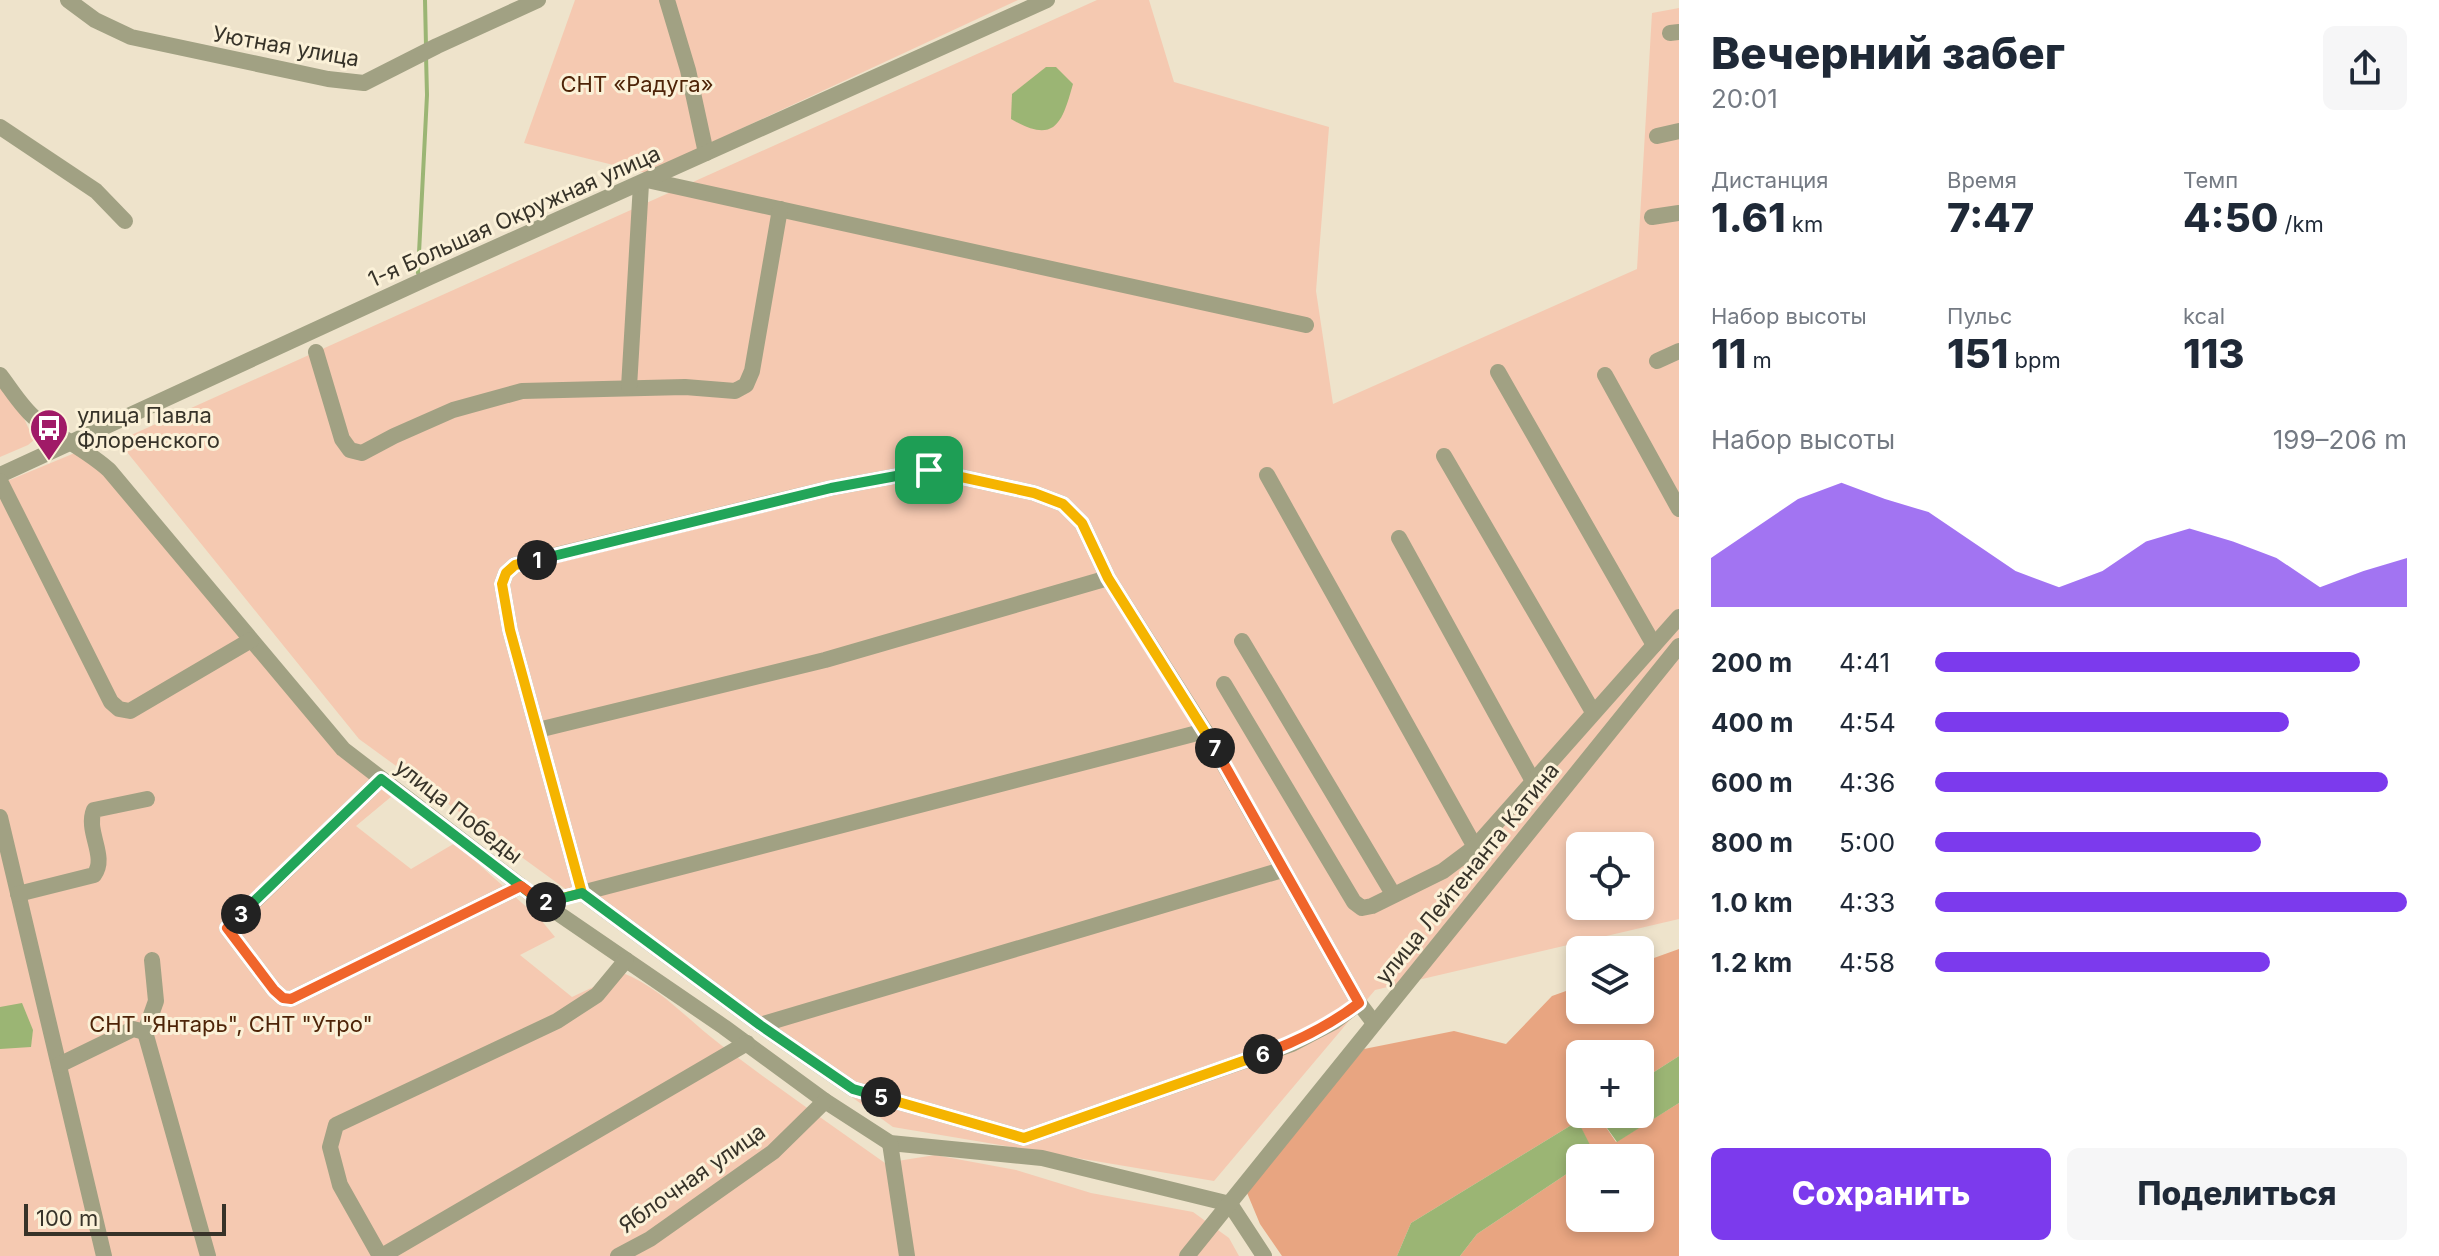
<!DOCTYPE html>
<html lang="ru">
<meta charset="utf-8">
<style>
:root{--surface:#fff;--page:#f6f6f7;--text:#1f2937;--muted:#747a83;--accent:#7c3aed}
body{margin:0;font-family:Inter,sans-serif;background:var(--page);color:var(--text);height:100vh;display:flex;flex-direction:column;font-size:30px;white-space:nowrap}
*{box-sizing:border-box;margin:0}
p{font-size:26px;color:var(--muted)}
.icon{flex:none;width:44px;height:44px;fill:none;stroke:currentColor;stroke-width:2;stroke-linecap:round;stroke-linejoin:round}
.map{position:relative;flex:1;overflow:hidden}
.details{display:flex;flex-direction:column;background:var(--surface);width:760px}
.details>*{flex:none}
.buttons{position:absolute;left:1566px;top:832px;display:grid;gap:16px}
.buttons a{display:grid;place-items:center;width:88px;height:88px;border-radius:12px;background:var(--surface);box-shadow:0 4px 12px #0003;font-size:40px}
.scale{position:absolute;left:24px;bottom:20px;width:202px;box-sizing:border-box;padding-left:8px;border:4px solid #373329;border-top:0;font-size:22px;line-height:28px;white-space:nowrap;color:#373329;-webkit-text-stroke:6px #fbf1d8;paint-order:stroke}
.pin{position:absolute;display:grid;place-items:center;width:68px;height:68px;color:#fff;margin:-34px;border-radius:16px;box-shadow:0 4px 12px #0006}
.km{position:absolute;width:40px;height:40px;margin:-20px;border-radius:50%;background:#222;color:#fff;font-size:22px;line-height:40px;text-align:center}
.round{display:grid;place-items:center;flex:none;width:84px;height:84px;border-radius:12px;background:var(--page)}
.summary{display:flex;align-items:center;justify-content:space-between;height:136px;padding:0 32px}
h1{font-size:44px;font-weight:800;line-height:60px}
.figures{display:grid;grid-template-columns:repeat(3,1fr);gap:12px;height:136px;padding:8px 32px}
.figures div{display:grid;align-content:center}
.figures b{font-size:40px;font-weight:800}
.figures small{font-size:22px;font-weight:400}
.figures p{font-size:22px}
.chart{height:224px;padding:16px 32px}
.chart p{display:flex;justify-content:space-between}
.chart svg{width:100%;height:144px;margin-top:8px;fill:var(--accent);opacity:.7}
.primary-button{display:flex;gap:16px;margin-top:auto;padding:16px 32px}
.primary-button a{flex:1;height:92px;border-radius:12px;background:var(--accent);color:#fff;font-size:32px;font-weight:800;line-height:92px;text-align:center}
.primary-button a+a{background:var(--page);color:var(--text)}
ul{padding:0 32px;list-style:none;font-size:26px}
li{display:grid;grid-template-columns:128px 96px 1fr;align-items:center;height:60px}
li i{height:20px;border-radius:10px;background:var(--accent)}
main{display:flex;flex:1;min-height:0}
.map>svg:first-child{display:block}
</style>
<main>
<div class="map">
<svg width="1679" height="1256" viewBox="0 0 1679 1256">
<rect width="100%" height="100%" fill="#eee3cb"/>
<g fill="#f5c9b1" fill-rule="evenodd">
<polygon points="575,0 1018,0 646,173 524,143"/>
<path d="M1097 0H1149L1174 82 1329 127 1316 291 1333 404 1637 269 1652 13 1679 8V919L1375 990 1214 1181 893 1127 359 739 118 441ZM1580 846H1640V906H1580Z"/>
<polygon points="0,382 21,412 34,440 28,445 0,457"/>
<path d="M82 450 392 796 356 826 411 869 455 843 541 920 555 937 520 955 572 997 623 973C661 988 689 1021 721 1045 775 1086 830 1124 885 1163L935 1155 1016 1170 1091 1193 1193 1212 1229 1238 1239 1256H0V484Z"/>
</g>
<polygon fill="#e8a581" points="1679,949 1679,1056 1640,1081 1640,1054 1580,1054 1580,1114 1597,1114 1616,1142 1679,1103 1679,1256 1460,1256 1477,1234 1580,1165 1580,1218 1640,1218 1640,1158 1591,1158 1594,1156 1578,1121 1411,1223 1397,1256 1282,1256 1260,1224 1245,1188 1364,1049 1454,1031 1506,1044 1552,996 1580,986 1580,1010 1640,1010 1640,963"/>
<g fill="#9bb574">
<path d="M1046 67H1056L1073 84C1062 123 1055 145 1011 119L1012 94Z"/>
<polygon points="22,1003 33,1030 31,1047 0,1049 0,1007"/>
<polygon points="1679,1056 1679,1103 1617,1142 1597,1114 1640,1114 1640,1081"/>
<polygon points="1578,1121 1595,1155 1580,1158 1580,1165 1477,1234 1460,1256 1397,1256 1411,1223"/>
</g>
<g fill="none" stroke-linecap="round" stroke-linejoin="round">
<g stroke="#9bb574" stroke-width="4">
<polyline points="425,0 426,46"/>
<polyline points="418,273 427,95 426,55"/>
</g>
<g stroke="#a1a183" stroke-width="16">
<polyline points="68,0 95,20 131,37 328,79 364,83 437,46 538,0"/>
<polyline points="667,0 688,70 706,153"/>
<polyline points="1670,33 1679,32"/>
<polyline points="0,127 96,191 125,221"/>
<polyline points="1657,136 1679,131"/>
<polyline points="647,180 1306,325"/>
<polyline points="1652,217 1679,213"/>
<polyline points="316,352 342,439 350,450 362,453 394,436 453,410 522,391 685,387 735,391 746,385 752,371 780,209"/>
<polyline points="1657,361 1679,351"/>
<polyline points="1498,372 1654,645"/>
<path d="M0 375C11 389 22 408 36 419 60 438 87 450 109 470L343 749 543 903 724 1027 825 1101 890 1143 1042 1158 1230 1204 1264 1256"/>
<polyline points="1605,375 1679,509"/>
<polyline points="629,387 641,184"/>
<polyline points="1444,456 1593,712"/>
<polyline points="0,475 430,277 1047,0"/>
<polyline points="1267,475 1475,847"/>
<polyline points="0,481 111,702 119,709 130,711 251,640"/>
<polyline points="1399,538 1534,783"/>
<polyline points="1242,641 1393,894"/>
<polyline points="1224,684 1354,902 1362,908 1372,906 1443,871 1475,847 1679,617"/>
<polyline points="538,730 825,660 1108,578"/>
<polyline points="381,779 227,928 274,990 283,998 291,999 521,886"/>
<polyline points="0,817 104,1256"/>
<path d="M18 894 94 875C108 857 85 831 94 810L147 799"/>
<polyline points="543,903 1205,731"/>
<polyline points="152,960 156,1001 145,1032 208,1256"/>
<polyline points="1359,1003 1205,731 1108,578 1082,523 1063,504 1034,493 929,470 831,488 515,565 506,573 502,584 510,630 582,893 760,1025 853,1089 1024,1138 1292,1044 1334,1022 1359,1003 1374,1023"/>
<polyline points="760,1025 1282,870"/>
<polyline points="59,1065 133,1029 145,1032"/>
<polyline points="890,1143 907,1256"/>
<polyline points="380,1256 340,1185 330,1147 336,1125 557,1021 597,995 626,960"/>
<polyline points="382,1256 747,1043"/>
<polyline points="618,1256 650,1239 773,1152 825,1101"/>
<polyline points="1187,1256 1679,646"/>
</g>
</g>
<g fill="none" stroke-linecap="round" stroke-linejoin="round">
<defs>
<polyline id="split-1" points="537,560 831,488 929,470"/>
<polyline id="split-2" points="537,560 515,565 506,573 502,584 510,630 582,893 546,902"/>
<polyline id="split-3" points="241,914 381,779 543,903 546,902"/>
<polyline id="split-4" points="241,914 227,928 274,990 283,998 291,999 521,886 544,903"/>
<polyline id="split-5" points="544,903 582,893 760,1025 853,1089 881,1097"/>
<polyline id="split-6" points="881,1097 1024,1138 1263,1054"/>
<path id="split-7" d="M1215 748 1359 1003C1329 1026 1298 1041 1263 1054"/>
<polyline id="split-8" points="929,470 1034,493 1063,504 1082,523 1108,578 1215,748"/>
</defs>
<use href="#split-1" stroke="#fff" stroke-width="16"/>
<use href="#split-2" stroke="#fff" stroke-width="16"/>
<use href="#split-3" stroke="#fff" stroke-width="16"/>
<use href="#split-4" stroke="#fff" stroke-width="16"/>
<use href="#split-5" stroke="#fff" stroke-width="16"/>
<use href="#split-6" stroke="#fff" stroke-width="16"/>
<use href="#split-7" stroke="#fff" stroke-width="16"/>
<use href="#split-8" stroke="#fff" stroke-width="16"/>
<use href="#split-1" stroke="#22a559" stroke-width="10"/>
<use href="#split-2" stroke="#f5b400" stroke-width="10"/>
<use href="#split-3" stroke="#22a559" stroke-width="10"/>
<use href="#split-4" stroke="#f0652b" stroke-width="10"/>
<use href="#split-5" stroke="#22a559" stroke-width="10"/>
<use href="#split-6" stroke="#f5b400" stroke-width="10"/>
<use href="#split-7" stroke="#f0652b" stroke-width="10"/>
<use href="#split-8" stroke="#f5b400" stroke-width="10"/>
</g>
<defs>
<symbol id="bus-pin" viewBox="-11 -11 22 30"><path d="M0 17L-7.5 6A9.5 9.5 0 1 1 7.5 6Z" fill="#a01a67" stroke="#fbf1d8"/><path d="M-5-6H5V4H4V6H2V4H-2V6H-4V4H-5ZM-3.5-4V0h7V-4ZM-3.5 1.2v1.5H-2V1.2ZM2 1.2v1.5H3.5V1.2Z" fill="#fff"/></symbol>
</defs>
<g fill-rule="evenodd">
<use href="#bus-pin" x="27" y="406" width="44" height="60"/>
</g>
<g text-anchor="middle" stroke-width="6" stroke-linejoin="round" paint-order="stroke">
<g font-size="22" fill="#373329" stroke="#fbf1d8">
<text transform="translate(286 46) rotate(10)" y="8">Уютная улица</text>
<text transform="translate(514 216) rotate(-24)" y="8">1-я Большая Окружная улица</text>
<text transform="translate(459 811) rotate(38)" y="8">улица Победы</text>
<text transform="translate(1467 873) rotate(-51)" y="8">улица Лейтенанта Катина</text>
<text transform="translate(692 1178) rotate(-35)" y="8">Яблочная улица</text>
</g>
<g font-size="22" fill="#4e2408" stroke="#fbf1d8">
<text x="637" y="92">СНТ «Радуга»</text>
<text x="231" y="1032">СНТ "Янтарь", СНТ "Утро"</text>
</g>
<g font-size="22" fill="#373329" stroke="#fbf1d8" text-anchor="start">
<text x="77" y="423">улица Павла<tspan x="77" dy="25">Флоренского</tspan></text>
</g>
</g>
</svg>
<div class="buttons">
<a><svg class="icon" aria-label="locate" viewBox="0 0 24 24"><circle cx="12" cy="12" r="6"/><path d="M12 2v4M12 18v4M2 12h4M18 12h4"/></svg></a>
<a><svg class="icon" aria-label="layers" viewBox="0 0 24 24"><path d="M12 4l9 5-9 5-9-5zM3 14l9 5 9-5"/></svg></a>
<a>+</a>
<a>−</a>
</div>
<div class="scale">100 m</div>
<div class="pin" style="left:929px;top:470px;background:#1e9e55"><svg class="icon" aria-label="arrive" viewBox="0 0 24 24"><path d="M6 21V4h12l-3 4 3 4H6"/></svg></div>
<b class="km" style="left:537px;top:560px">1</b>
<b class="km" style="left:546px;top:902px">2</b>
<b class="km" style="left:241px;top:914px">3</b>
<b class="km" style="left:881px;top:1097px">5</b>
<b class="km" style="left:1263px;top:1054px">6</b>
<b class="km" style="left:1215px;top:748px">7</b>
</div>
<section class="details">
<div class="summary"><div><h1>Вечерний забег</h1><p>20:01</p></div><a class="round"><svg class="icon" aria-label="share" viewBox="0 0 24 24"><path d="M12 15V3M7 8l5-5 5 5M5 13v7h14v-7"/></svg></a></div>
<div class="figures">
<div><p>Дистанция</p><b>1.61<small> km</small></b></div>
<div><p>Время</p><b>7:47</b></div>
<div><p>Темп</p><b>4:50<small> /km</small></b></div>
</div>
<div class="figures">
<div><p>Набор высоты</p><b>11<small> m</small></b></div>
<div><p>Пульс</p><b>151<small> bpm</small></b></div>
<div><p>kcal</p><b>113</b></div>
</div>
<div class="chart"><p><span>Набор высоты</span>199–206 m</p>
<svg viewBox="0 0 160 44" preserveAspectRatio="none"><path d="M0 44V29L10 20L20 11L30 6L40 11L50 15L60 24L70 33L80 38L90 33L100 24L110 20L120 24L130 29L140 38L150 33L160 29V44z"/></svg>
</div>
<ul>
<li><b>200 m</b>4:41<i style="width:90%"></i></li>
<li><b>400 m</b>4:54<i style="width:75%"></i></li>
<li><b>600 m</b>4:36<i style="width:96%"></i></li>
<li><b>800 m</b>5:00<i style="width:69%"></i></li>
<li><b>1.0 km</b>4:33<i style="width:100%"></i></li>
<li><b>1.2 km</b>4:58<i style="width:71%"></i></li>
</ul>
<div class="primary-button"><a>Сохранить</a><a>Поделиться</a></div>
</section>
</main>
